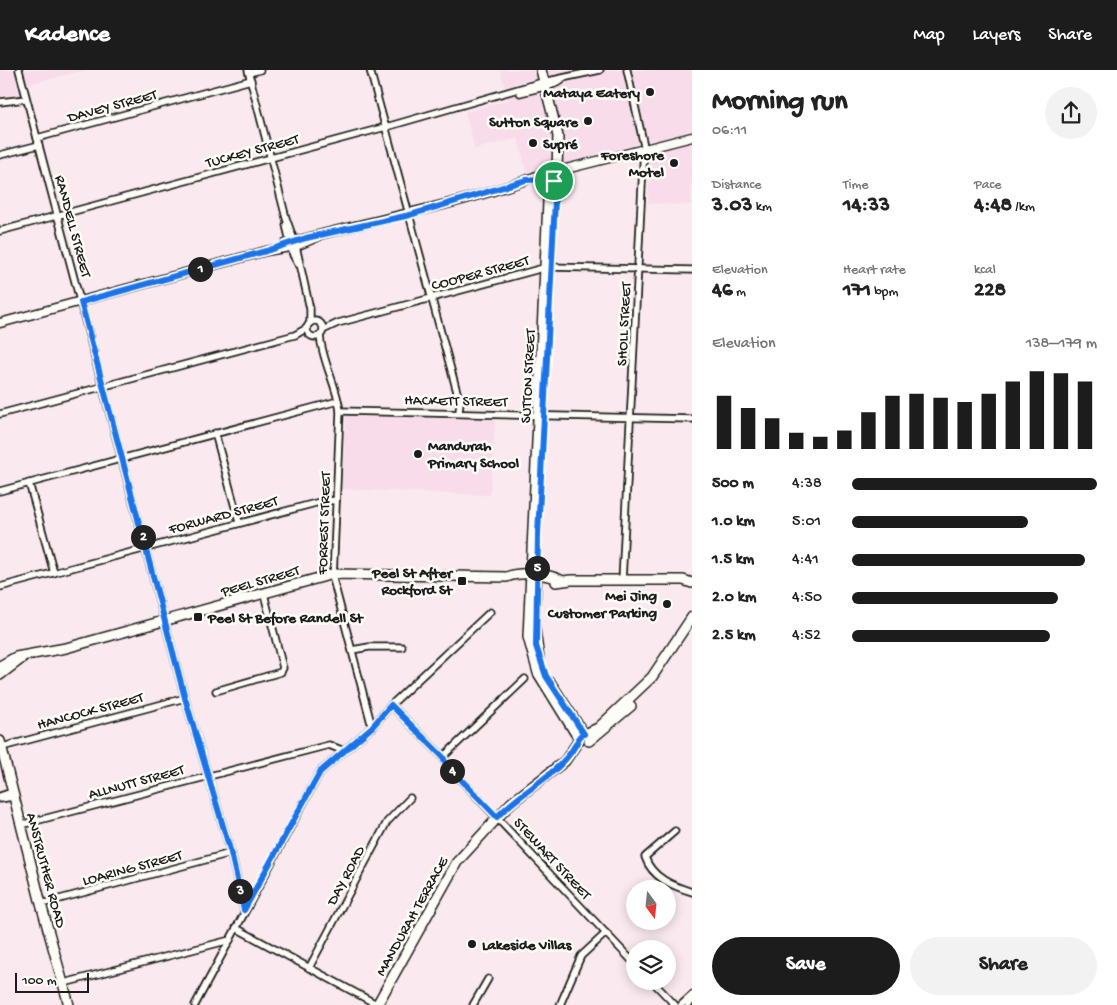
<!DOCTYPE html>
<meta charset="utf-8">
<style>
:root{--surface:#fff;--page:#f2f2f2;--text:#222;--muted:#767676;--accent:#1c1c1c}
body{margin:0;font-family:"Gochi Hand",sans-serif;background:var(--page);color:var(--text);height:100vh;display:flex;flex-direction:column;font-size:19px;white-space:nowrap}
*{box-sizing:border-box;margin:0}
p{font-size:16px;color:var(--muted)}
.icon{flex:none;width:28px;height:28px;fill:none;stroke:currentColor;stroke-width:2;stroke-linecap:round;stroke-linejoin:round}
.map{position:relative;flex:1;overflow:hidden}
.side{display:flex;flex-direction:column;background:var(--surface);width:425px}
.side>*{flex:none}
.needle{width:32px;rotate:165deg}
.fabs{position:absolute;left:626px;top:810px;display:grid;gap:10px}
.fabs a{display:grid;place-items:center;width:50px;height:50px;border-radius:50%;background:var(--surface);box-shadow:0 2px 12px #0003;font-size:25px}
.scale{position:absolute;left:15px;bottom:12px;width:74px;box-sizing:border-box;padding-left:5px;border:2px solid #1c1c1c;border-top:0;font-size:14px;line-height:18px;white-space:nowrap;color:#1c1c1c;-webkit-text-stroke:4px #fdfcf7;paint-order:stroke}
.pin{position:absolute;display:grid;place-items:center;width:42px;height:42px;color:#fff;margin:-21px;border:2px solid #fff;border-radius:50%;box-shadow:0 1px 5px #0007}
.km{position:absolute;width:25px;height:25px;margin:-12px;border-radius:50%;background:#222;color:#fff;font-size:14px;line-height:25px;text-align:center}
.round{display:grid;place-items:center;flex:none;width:52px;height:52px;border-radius:26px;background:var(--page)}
.summary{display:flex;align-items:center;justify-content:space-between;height:85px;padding:0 20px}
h1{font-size:28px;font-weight:700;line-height:38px}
.figures{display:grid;grid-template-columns:repeat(3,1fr);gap:8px;height:85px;padding:5px 20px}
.figures div{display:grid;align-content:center}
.figures b{font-size:21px;font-weight:700}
.figures small{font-size:14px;font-weight:400}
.figures p{font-size:14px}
.chart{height:140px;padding:10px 20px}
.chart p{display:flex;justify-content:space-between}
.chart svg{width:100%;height:90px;margin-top:5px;stroke:var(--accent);stroke-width:6}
.action{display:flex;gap:10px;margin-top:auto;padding:10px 20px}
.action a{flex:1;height:58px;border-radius:30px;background:var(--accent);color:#fff;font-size:20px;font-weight:700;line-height:58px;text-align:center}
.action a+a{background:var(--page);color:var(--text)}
ul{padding:0 20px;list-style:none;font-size:16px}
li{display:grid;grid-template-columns:80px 60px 1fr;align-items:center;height:38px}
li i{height:12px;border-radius:6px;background:var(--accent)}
header{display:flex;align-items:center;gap:30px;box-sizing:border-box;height:70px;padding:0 25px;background:var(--accent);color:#fff}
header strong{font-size:24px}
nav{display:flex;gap:28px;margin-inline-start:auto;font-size:18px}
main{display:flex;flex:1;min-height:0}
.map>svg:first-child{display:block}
</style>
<header>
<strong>Kadence</strong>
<nav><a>Map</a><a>Layers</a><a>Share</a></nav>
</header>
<main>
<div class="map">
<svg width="692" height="935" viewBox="0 0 692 935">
<rect width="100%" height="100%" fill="#fae9ef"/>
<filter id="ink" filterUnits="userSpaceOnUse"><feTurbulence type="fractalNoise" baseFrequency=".02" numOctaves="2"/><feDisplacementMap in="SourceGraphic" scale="10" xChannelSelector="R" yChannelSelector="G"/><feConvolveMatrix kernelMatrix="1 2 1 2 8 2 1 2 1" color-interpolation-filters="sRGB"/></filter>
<g filter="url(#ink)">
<g fill="#f8dce9">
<polygon points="0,0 86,0 24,15 28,30 0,34"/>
<polygon points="500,0 692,0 692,135 648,133 650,90 659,83 655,69 527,103 518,68 475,79 465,42 509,30"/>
<polygon points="346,346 495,350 490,425 342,419"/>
</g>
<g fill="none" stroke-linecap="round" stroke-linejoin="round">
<defs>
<g id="minor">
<polyline points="19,0 185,628 231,783 244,840"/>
<polyline points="248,0 286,148 296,176 310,239 310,253"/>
<polyline points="370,0 460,333 459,342"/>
<polyline points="249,3 260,0"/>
<polyline points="520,23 552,15 561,11"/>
<polyline points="0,32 26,29"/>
<polyline points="37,68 251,10"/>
<polyline points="0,85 39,75"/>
<polyline points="286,155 293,185 298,194"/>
<polyline points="0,161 393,55 539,13 600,0"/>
<circle cx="315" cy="259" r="8"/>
<polyline points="323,260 338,253 547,197 692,200"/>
<path d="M320 265C322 292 337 315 340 341L333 509 372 657"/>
<polyline points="340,341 692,349"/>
<polyline points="0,344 295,265 307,258"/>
<polyline points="215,363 239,452"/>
<polyline points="29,413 54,503"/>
<polyline points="0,421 338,331"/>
<polyline points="622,511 644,76 627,0"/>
<polyline points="0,517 327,430 336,431"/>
<polyline points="352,580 369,577 402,577"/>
<polyline points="216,621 281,602 283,598 264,524"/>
<polyline points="391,635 443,687 446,694 635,894"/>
<polyline points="2,677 185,628"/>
<polyline points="443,687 525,609"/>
<polyline points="0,726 12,722"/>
<polyline points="0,729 13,727"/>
<polyline points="20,755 329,675 344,681"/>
<path d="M675 761 645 787C652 808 673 816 692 822"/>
<polyline points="41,834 231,783"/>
<polyline points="236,858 378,935"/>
<polyline points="309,898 387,752 410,728"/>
<polyline points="652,911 675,935"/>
<polyline points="64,913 230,870"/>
<polyline points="195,935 320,702 372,657 391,635 490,542"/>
<polyline points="473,935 488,909"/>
<polyline points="560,935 581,886 606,863"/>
<polyline points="681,935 692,925"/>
<polyline points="688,935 692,931"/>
</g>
<g id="tertiary">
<polyline points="558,101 692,67"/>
<path d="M285 174C371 149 463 136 547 102"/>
<polyline points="0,253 266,181 296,176 317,167"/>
</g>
<g id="secondary">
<polyline points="541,0 558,66 557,100"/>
<circle cx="553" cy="105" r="7"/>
<polyline points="549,110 528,567 538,603 579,669"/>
<polyline points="537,500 534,552 539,589"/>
<polyline points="556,512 571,510 683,510 692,513"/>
<path d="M0 596 16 587 66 578 333 504 507 507C519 501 549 504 561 510"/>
<polyline points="0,605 21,589"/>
<polyline points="550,612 584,664"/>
<polyline points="585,664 598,658 652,607 692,547"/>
<polyline points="0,671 41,834 69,935"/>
<polyline points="589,671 631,636"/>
<polyline points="377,935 457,792 511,733 565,691 579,670"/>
</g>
</defs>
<use href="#minor" stroke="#1c1c1c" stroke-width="9"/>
<use href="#tertiary" stroke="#1c1c1c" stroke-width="11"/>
<use href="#secondary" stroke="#1c1c1c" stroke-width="12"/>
<use href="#minor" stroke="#fdfcf7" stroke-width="5.5"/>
<use href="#tertiary" stroke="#fdfcf7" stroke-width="8"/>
<use href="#secondary" stroke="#fdfcf7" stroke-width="9"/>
</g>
</g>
<g fill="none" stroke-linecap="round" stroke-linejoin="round" filter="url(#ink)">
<defs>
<path id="route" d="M548 109 556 111 538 464 536 576 546 606 584 664 580 666C565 703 524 718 497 747L446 694 443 687 391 635 372 657 320 702 244 840 231 783 185 628 81 232 266 181 306 168 410 145 526 110Z"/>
</defs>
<use href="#route" stroke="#fff" stroke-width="10"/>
<use href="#route" stroke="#1a73e8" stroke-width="6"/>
</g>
<g fill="#1c1c1c" stroke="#fdfcf7" stroke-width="2">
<circle cx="650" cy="22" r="5"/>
<circle cx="588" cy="51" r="5"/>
<circle cx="533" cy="73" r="5"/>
<circle cx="674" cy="93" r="5"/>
<circle cx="418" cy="384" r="5"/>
<rect x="457" y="506" width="10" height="10" rx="2.5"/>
<circle cx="667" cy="534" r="5"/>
<rect x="193" y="542" width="10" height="10" rx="2.5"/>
<circle cx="472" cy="874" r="5"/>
</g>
<g text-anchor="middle" stroke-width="5" stroke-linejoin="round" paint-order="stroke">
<g font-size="15" font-weight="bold" fill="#1c1c1c" stroke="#fdfcf7" text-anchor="end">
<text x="640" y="27">Mataya Eatery</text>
<text x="578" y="56">Sutton Square</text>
<text x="543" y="78" text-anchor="start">Supré</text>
<text x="664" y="89">Foreshore<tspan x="664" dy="17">Motel</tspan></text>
<text x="428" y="380" text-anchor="start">Mandurah<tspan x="428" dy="17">Primary School</tspan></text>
<text x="452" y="507">Peel St After<tspan x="452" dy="17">Rockford St</tspan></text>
<text x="657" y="530">Mei Jing<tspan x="657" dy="17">Customer Parking</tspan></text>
<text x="208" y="552" text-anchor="start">Peel St Before Randell St</text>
<text x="482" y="879" text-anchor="start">Lakeside Villas</text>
</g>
<g font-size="15" fill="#1c1c1c" stroke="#fdfcf7">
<text transform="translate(112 35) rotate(-15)" y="5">DAVEY STREET</text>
<text transform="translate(252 80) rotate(-15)" y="5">TUCKEY STREET</text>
<text transform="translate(74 156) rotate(75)" y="5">RANDELL STREET</text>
<text transform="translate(480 202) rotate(-15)" y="5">COOPER STREET</text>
<text transform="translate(623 254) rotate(-87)" y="5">SHOLL STREET</text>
<text transform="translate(527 306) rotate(-87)" y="5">SUTTON STREET</text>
<text transform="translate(456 330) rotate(1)" y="5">HACKETT STREET</text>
<text transform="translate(223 444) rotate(-15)" y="5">FORWARD STREET</text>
<text transform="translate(323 453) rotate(-88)" y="5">FORREST STREET</text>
<text transform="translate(260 510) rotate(-16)" y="5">PEEL STREET</text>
<text transform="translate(90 640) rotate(-15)" y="5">HANCOCK STREET</text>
<text transform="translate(136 711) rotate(-15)" y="5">ALLNUTT STREET</text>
<text transform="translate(553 788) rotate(47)" y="5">STEWART STREET</text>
<text transform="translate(132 797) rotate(-15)" y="5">LOARING STREET</text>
<text transform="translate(47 800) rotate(75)" y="5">ANSTRUTHER ROAD</text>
<text transform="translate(345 805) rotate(-62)" y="5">DAY ROAD</text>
<text transform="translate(411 846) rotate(-61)" y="5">MANDURAH TERRACE</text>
</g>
</g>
</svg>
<div class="fabs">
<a><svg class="needle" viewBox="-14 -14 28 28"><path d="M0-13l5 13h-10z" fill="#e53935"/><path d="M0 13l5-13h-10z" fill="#767676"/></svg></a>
<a><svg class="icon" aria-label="layers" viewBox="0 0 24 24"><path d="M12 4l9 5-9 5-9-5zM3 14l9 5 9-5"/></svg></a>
</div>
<div class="scale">100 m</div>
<div class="pin" style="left:554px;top:111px;background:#1e9e55"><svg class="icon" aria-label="arrive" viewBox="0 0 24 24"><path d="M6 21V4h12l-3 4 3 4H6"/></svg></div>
<b class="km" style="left:200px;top:199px">1</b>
<b class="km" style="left:143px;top:467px">2</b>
<b class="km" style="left:240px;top:821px">3</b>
<b class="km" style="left:452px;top:701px">4</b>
<b class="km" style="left:537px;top:498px">5</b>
</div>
<section class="side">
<div class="summary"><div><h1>Morning run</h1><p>06:11</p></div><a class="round"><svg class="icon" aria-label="share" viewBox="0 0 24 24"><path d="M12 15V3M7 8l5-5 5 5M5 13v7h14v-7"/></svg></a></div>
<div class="figures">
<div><p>Distance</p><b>3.03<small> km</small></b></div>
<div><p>Time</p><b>14:33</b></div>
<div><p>Pace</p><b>4:48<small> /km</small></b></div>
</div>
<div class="figures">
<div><p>Elevation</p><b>46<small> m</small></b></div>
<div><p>Heart rate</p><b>171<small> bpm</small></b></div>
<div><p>kcal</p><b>228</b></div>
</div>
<div class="chart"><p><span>Elevation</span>138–179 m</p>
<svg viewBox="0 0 160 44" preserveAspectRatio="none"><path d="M5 44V18M15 44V24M25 44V29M35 44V36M45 44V38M55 44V35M65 44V26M75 44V18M85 44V17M95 44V19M105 44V21M115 44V17M125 44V11M135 44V6M145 44V7M155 44V11"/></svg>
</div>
<ul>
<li><b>500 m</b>4:38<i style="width:100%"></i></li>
<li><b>1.0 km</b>5:01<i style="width:72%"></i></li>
<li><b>1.5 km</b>4:41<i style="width:95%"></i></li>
<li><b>2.0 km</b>4:50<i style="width:84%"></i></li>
<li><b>2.5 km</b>4:52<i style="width:81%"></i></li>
</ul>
<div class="action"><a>Save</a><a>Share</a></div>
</section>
</main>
